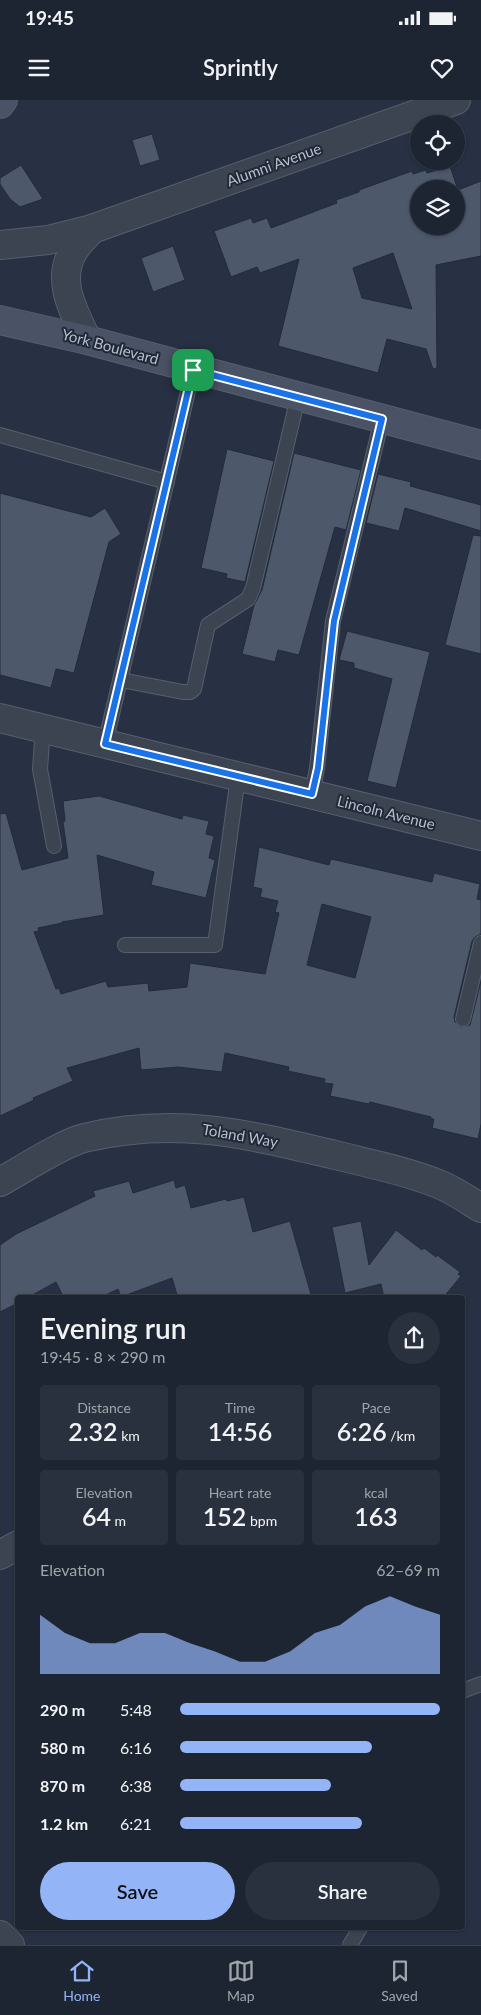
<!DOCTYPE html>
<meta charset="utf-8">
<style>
:root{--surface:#1d2532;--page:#2a313e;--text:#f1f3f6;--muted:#a0a5ac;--line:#3b424d;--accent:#93b4f7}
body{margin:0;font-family:Lato,sans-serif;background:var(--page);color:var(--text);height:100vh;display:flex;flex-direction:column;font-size:19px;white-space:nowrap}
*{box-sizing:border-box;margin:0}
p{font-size:16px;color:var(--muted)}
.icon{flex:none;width:28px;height:28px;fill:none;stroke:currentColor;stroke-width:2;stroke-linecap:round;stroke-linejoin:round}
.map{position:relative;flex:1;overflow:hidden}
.drawer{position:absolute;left:15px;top:1195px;width:450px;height:635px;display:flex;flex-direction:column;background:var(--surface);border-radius:5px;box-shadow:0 1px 4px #0004,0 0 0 1px var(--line)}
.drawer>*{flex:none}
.tools{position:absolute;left:410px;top:15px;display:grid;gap:10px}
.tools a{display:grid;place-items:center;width:55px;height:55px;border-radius:50%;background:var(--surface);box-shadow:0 1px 4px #0004,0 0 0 1px var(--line);font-size:25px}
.pin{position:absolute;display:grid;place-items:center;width:42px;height:42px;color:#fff;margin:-21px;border-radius:10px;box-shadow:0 2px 8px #0006}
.round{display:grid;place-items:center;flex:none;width:52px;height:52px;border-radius:26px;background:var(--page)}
.headline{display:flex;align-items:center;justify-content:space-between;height:85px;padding:0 25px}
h1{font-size:28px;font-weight:600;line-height:38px}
.stats{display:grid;grid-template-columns:repeat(3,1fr);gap:8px;height:85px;padding:5px 25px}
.stats div{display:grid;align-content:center;border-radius:5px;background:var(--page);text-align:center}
.stats b{font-size:25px;font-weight:600}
.stats small{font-size:14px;font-weight:400}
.stats p{font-size:14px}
.chart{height:140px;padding:10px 25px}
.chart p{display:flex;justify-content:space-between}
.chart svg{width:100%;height:90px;margin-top:5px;fill:var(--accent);opacity:.7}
.cta{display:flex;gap:10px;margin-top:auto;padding:10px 25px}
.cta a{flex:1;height:58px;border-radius:30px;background:var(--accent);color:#111;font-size:20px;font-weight:600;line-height:58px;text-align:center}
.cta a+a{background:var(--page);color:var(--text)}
ul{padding:0 25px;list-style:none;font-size:16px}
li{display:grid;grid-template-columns:80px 60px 1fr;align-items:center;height:38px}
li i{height:12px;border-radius:6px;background:var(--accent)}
.status{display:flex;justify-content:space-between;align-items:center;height:35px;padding:0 25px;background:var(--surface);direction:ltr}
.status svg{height:14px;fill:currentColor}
header{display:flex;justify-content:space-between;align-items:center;height:65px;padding:0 25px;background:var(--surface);font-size:22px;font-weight:600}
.dock{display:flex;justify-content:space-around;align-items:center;height:70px;border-top:1px solid var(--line);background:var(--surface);font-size:14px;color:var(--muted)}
.dock a{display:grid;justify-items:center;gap:2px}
.dock .selected{color:var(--accent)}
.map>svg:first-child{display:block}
</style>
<div class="status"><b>19:45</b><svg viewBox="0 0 49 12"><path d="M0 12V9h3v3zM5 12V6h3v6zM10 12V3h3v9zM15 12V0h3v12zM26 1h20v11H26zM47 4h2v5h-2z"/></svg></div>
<header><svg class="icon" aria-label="menu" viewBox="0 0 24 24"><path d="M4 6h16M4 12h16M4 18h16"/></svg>Sprintly<svg class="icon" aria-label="heart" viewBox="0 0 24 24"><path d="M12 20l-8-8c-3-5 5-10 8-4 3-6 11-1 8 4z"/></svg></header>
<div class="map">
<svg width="481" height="1845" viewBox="0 0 481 1845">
<rect width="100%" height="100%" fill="#273143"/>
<g fill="#4e586b" stroke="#222b3a" fill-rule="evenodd">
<polygon points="152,34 160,60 140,66 132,40"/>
<polygon points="21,65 43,99 20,107 10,99 0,84 0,78"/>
<path d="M450 66 458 90 481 81V156L436 165 437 268 433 269 426 249 387 239 378 273 278 246 299 159 260 173 257 167 231 177 214 131 251 118 253 123 267 118 271 128 337 103 336 100 359 92V90L412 71 413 74 426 70 427 73ZM419 89H456V126H419ZM393 153 412 209 362 198 353 168Z"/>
<polygon points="173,146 185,180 153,192 141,158"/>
<polygon points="227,349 274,361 245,482 226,478 227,474 201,468"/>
<polygon points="294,353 361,370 346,430 335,427 299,555 278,550 275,562 242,554 254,505 262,490"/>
<polygon points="378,374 411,382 410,386 481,405 481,431 405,408 399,431 366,423"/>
<polygon points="0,393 91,417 105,408 121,434 109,442 74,573 56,569 51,588 0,575"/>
<polygon points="473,435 481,436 481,554 445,545"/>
<polygon points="347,531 430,552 396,688 367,681 392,579 354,568 354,563 339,560"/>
<path d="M99 696 182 719 183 715 209 721 206 734 214 736 209 758 215 760 206 798 151 785 154 772 97 755 104 815 62 822V823L38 828 39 831 34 832 56 889 59 888 61 894 106 881 108 887 148 883 149 891 187 887 190 863 265 874 279 813 275 812 278 801 260 797 262 789 253 787 259 747 329 765 331 759 432 782 434 773 480 784 477 799 481 800V834L475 837 472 841 454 917 455 922 461 927 470 925 481 881V1024L478 1039 432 1028 434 1019H431V1017L370 1002 369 1004 330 996 333 984 324 983 325 979 288 971 289 967 225 953 222 972 178 967 141 970 139 948 67 968 73 981 33 998 34 1000 0 1016V714L6 713 22 770 68 758 63 722 65 721 63 701ZM322 804 371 817 355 878 307 865Z"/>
<polygon points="174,1080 176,1088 185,1085 191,1108 226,1099 227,1101 244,1097 253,1132 290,1121 312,1198 178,1198 172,1178 121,1197 118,1189 100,1198 64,1198 56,1182 27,1198 18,1198 18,1203 0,1212 0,1145 16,1134 95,1096 93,1091 129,1081 133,1093"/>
<polygon points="361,1121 369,1165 396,1130 422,1150 424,1148 436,1157 437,1155 460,1172 458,1174 461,1176 443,1198 384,1198 381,1184 345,1193 332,1127"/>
</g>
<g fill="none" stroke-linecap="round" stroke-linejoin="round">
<defs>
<g id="service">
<polyline points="0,335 167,382"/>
<polyline points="121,580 183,592 190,592 194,589 208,525 248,499 253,488 298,297"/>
<polyline points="43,628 40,669 54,746"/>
<polyline points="105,644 193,270"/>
<polyline points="312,695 317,668 333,521 382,319"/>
<polyline points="125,845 215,845 238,677"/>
<polyline points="463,919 481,843"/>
<polyline points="462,1591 481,1584"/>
<polyline points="350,1845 360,1828"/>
</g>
<g id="minor">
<polyline points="0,145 48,140 92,129 456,0"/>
<path d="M87 240C74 212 55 180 74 150 79 142 86 136 92 129"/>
<polyline points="0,618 481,736"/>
<path d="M0 1082C22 1070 61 1044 84 1038 177 1016 246 1034 335 1055 371 1064 407 1071 441 1085 455 1091 468 1100 481 1108"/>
<polyline points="0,1455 18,1445"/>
<polyline points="0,1835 10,1845"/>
</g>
<g id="secondary">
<polyline points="0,4 3,0"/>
<polyline points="0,220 87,240 481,345"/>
</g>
</defs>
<use href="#service" stroke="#575f6d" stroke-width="16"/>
<use href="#minor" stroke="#575f6d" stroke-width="30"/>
<use href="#secondary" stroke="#575f6d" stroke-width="30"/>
<use href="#service" stroke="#3c4452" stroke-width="14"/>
<use href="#minor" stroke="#3c4452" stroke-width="28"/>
<use href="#secondary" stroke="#4a5265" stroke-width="28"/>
</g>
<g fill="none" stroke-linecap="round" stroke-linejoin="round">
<defs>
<polygon id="route" points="193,270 382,319 334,521 318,668 312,694 105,644"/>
</defs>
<use href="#route" stroke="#fff" stroke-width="10"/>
<use href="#route" stroke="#1a73e8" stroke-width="6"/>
</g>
<g text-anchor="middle" stroke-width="4" stroke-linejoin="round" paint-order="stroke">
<g font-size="15" fill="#b9bfcc" stroke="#202938">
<text transform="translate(274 65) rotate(-20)" y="5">Alumni Avenue</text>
<text transform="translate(110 247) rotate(15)" y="5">York Boulevard</text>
<text transform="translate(386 713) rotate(14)" y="5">Lincoln Avenue</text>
<text transform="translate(240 1036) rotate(10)" y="5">Toland Way</text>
</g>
</g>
</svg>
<div class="tools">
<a><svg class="icon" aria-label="locate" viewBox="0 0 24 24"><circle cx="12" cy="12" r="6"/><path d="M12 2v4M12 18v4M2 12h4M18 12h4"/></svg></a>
<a><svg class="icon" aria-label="layers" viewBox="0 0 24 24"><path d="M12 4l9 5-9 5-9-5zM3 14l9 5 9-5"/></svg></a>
</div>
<div class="pin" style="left:193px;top:270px;background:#1e9e55"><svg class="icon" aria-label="arrive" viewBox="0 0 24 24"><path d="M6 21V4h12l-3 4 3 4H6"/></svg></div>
<section class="drawer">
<div class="headline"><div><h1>Evening run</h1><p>19:45 · 8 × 290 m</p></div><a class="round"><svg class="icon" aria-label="share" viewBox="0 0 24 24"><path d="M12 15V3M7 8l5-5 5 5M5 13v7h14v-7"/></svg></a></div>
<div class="stats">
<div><p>Distance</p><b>2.32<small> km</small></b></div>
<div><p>Time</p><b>14:56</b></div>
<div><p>Pace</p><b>6:26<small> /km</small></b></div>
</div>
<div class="stats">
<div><p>Elevation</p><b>64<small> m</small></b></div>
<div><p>Heart rate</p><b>152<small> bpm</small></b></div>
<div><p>kcal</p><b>163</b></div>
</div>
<div class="chart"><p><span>Elevation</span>62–69 m</p>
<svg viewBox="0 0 160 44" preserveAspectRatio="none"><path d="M0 44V15L10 24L20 29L30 29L40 24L50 24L60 29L70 33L80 38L90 38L100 33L110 24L120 20L130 11L140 6L150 11L160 15V44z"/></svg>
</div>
<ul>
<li><b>290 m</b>5:48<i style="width:100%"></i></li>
<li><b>580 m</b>6:16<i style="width:74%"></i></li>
<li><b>870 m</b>6:38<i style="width:58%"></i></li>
<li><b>1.2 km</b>6:21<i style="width:70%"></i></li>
</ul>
<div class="cta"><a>Save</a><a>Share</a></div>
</section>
</div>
<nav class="dock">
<a class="selected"><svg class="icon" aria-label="home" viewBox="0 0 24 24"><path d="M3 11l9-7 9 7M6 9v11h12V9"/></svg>Home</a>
<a><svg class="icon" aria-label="map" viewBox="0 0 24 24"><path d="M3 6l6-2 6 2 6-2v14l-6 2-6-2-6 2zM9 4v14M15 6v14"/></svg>Map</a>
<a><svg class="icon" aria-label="saved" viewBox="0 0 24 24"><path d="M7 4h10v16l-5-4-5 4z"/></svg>Saved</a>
</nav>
